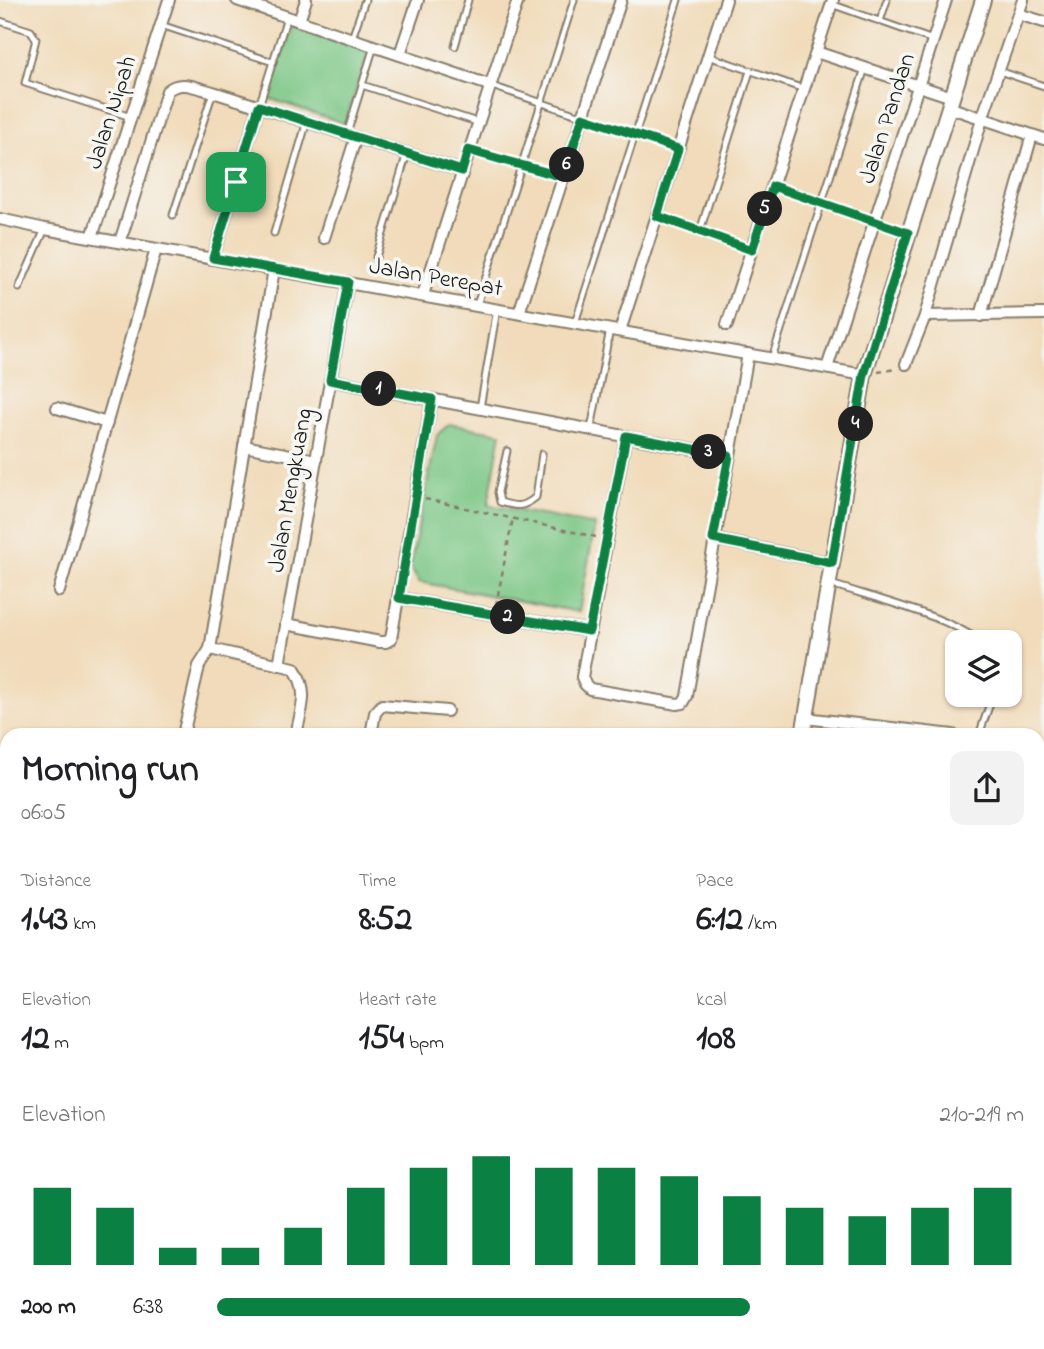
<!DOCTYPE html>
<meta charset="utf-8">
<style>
:root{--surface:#fff;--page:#f2f2f2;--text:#202124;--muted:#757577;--accent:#0b8043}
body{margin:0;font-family:"Indie Flower",sans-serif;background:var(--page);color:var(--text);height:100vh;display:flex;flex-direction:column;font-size:26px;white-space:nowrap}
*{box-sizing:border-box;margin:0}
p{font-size:23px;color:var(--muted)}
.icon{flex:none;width:38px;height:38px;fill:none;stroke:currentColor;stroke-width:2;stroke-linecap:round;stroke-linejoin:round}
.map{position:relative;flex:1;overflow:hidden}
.panel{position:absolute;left:0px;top:728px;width:1045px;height:621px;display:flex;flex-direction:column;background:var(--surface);border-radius:21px 21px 0 0;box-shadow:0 2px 5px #0004}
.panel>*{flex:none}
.fabs{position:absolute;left:945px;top:630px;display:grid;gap:14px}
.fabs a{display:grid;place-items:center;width:77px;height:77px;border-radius:14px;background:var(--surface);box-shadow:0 2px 5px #0004;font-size:35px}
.pin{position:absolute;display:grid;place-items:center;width:60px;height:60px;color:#fff;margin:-30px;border-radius:14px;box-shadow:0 4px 10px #0006}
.km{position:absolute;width:35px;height:35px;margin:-18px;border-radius:50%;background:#222;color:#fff;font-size:19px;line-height:35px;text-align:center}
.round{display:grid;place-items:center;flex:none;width:74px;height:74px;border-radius:14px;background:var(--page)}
.summary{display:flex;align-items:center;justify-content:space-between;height:119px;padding:0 21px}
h1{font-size:38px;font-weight:700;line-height:52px}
.stats{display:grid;grid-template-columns:repeat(3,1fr);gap:10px;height:119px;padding:7px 21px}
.stats div{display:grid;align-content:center}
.stats b{font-size:35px;font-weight:700}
.stats small{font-size:19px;font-weight:400}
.stats p{font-size:19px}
.chart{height:196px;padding:14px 21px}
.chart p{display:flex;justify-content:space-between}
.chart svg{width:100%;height:126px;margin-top:7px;stroke:var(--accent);stroke-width:6}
ul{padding:0 21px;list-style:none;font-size:23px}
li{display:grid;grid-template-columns:112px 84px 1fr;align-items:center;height:52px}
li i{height:18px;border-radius:9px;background:var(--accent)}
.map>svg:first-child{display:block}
</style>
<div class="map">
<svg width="1044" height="1349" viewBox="0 0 1044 1349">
<rect width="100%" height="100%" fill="#f6f6f2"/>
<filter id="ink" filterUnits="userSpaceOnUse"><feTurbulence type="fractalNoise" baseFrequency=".0143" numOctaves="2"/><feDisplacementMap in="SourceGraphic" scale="14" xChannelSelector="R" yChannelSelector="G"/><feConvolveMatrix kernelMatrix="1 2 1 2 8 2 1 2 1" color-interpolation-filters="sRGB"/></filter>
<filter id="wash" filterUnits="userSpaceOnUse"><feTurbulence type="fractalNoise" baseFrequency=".00686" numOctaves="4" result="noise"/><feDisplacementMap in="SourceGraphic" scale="28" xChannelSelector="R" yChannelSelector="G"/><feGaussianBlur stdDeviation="1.57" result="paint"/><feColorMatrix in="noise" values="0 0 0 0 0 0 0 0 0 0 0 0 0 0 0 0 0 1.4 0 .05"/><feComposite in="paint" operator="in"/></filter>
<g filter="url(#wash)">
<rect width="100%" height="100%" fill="#f1dbba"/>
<g fill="#eed0e8">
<polygon points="312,1342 675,1342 678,1349 343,1349"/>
<polygon points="881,1342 935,1342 938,1349 883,1349"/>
</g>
<g fill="#7ac684" stroke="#4b7150" stroke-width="2">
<polygon points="292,25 369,50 345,124 268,98"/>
<polygon points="449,424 501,433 488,505 595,525 579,612 419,582 410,567 437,435"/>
</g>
</g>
<g filter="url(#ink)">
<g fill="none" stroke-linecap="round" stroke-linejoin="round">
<defs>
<g id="lane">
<polyline points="831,4 933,40"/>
<polyline points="0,21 31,31 36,39 25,83 131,117"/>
<polyline points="880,21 887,0"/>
<polyline points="161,25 273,62"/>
<polyline points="352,38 365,0"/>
<polyline points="455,46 468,0"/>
<polyline points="708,56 804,89"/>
<polyline points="999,71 1044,86"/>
<polyline points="362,85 477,122"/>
<polyline points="489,85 678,149"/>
<polyline points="259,106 287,17"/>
<polyline points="347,134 374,46"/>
<polyline points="468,151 563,177"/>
<polyline points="773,186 908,233"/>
<polyline points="173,215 213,92"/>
<polyline points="657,216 752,250"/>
<polyline points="700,231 750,71"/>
<polyline points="274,233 307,121"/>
<polyline points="376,257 407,153"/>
<polyline points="19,288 45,229"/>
<polyline points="477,305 574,0"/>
<polyline points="575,323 678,0"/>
<polyline points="772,358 865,68"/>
<polyline points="480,408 497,309"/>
<polyline points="591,429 610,329"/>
<path d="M507 451 498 492 500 502C516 507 523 508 536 497L542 454"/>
<path d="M831 584C874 598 947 616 981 642"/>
<polyline points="979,735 993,695"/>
<polyline points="1038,905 1044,904"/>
<polyline points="0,921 7,889"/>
<polyline points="1038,941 1044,941"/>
<polyline points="749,1342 751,1349"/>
<polyline points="939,1342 942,1349"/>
<polyline points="300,1349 302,1342"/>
</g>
<g id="street">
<polyline points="237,0 489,85"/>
<polyline points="1018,14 1044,22"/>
<polyline points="299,21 306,0"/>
<polyline points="816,52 952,97"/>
<polyline points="400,54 418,0"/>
<polyline points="948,107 1044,139"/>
<polyline points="0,219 45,229 864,375"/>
<polyline points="92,237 169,0"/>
<polyline points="324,238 356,137"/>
<path d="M120 242 167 91C180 79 197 88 213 92L462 171"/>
<polyline points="213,258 259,106"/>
<polyline points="423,295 518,0"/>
<polyline points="519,313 621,0"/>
<polyline points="925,316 1044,314"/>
<polyline points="981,316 1032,135"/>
<polyline points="727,325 833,0"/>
<polyline points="620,331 726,0"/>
<polyline points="906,364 925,316 982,119 1023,0"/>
<polyline points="827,368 946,0"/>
<polyline points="330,380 729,456"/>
<polyline points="57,408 107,423"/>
<polyline points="626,436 582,677 585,684 590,689 677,704 683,703 687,696 748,354"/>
<polyline points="244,446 316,460"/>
<polyline points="714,539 832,563"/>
<polyline points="59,591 156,249"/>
<polyline points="399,598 589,631"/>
<polyline points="286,624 380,642 386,642 391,639 432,399"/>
<path d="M210 649 294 668C310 692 301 709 296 735"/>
<polyline points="279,665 348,282"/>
<polyline points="805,718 953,735"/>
<polyline points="183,735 199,666 210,649 274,269"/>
<polyline points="371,735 375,713 382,705 447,711"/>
<polyline points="1038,748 1044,748"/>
<polyline points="1038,995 1044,996"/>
<polyline points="0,1051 7,1053"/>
<polyline points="1038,1097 1044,1100"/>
<polyline points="0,1107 7,1070"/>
<polyline points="0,1177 7,1179"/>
<polyline points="0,1249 7,1248"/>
<polyline points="1038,1253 1044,1247"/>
<polyline points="0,1300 7,1327"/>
<polyline points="11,1342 13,1349"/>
<polyline points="159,1342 160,1349"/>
<polyline points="690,1342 692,1349"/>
<polyline points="810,1342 813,1349"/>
<polyline points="947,1349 953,1342"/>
</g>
<polyline id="secondary" points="803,735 864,375 983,0"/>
<g id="highway">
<polyline points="0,1000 7,1002"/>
<polyline points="0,1019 7,1020"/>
<polyline points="841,1342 843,1349"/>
<polyline points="860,1342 862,1349"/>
</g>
</defs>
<use href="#lane" stroke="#867c6b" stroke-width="9"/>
<use href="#street" stroke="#867c6b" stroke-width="14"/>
<use href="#secondary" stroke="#867c6b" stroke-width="18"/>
<use href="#highway" stroke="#867c6b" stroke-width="23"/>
<g stroke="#867c6b" stroke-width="2.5" stroke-dasharray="5 5" stroke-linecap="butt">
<polyline points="878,372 896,369"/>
<polyline points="425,499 596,537"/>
<polyline points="496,605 513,518"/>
</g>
<use href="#lane" stroke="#fff" stroke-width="5"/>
<use href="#street" stroke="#fff" stroke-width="10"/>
<use href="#secondary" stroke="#fff" stroke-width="14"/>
<use href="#highway" stroke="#fff" stroke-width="19"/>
</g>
</g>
<g fill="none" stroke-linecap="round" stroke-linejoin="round" filter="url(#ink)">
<defs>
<polygon id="route" points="259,106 462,171 468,150 563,177 583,117 678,149 657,216 752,250 773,186 908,233 864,375 832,563 713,539 729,456 626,436 589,631 399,598 432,399 330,380 348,282 213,258"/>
</defs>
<use href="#route" stroke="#fff" stroke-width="14"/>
<use href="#route" stroke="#0b8043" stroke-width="9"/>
</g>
<g text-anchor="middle" stroke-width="7" stroke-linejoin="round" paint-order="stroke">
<g font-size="24" fill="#1c1c1c" stroke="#f6f6f2">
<text transform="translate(110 112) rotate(-72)" y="8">Jalan Nipah</text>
<text transform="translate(886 118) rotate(-72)" y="8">Jalan Pandan</text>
<text transform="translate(436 276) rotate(10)" y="8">Jalan Perepat</text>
<text transform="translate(289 490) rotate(-80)" y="8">Jalan Mengkuang</text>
</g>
</g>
</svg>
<div class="fabs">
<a><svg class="icon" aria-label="layers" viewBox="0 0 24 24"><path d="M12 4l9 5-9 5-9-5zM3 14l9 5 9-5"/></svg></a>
</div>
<div class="pin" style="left:236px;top:182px;background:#1e9e55"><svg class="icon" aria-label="arrive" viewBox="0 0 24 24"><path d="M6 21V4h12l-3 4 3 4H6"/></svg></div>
<b class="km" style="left:379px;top:389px">1</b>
<b class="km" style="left:508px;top:617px">2</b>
<b class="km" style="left:709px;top:452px">3</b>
<b class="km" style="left:856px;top:424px">4</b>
<b class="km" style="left:765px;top:209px">5</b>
<b class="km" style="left:567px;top:165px">6</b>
<section class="panel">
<div class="summary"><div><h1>Morning run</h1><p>06:05</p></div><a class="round"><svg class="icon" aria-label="share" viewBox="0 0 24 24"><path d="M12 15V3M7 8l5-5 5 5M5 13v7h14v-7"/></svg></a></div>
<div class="stats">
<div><p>Distance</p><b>1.43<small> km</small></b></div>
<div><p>Time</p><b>8:52</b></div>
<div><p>Pace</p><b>6:12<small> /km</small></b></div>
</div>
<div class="stats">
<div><p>Elevation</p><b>12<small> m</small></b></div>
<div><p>Heart rate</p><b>154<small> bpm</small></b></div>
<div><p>kcal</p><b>108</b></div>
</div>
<div class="chart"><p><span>Elevation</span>210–219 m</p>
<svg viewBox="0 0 160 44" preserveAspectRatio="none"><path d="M5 44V17M15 44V24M25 44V38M35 44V38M45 44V31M55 44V17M65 44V10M75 44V6M85 44V10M95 44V10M105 44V13M115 44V20M125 44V24M135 44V27M145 44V24M155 44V17"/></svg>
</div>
<ul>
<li><b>200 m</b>6:38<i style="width:66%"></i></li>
</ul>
</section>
</div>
